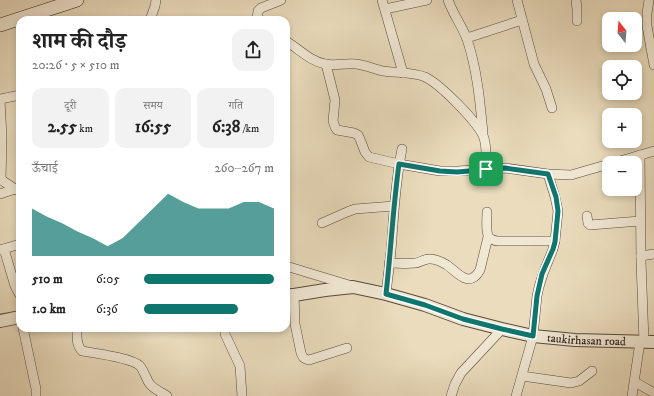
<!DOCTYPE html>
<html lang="hi">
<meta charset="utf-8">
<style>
:root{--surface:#fff;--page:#f2f2f2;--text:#222;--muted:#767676;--accent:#0f766e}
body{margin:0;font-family:"IM FELL DW Pica","Noto Serif Devanagari",serif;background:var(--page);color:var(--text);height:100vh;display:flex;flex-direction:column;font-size:15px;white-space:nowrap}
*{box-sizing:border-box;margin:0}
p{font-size:13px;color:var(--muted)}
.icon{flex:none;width:22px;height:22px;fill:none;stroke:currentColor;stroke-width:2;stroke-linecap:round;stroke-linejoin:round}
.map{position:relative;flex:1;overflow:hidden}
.details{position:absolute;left:16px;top:16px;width:274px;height:316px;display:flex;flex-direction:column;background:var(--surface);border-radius:12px;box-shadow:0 2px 6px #0003}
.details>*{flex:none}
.needle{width:26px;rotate:343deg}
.controls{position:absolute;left:602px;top:12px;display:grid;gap:8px}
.controls a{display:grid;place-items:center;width:40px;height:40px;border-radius:8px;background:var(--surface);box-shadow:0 2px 6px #0003;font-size:20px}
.pin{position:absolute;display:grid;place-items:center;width:34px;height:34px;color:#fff;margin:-17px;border-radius:8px;box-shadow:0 2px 6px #0006}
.round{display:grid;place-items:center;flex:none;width:42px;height:42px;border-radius:12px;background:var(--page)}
.headline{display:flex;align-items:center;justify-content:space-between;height:68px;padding:0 16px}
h1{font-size:22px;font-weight:700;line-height:30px}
.stats{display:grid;grid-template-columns:repeat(3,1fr);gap:6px;height:68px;padding:4px 16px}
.stats div{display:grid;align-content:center;border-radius:10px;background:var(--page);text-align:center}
.stats b{font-size:17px;font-weight:700}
.stats small{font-size:11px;font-weight:400}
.stats p{font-size:11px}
.chart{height:112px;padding:8px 16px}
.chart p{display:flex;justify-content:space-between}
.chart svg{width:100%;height:72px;margin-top:4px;fill:var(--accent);opacity:.7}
ul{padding:0 16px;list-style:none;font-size:13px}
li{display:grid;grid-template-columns:64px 48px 1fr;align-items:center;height:30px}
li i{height:10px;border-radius:5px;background:var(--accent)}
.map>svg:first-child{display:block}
</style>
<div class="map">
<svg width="654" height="396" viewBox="0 0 654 396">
<rect width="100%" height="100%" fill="#eadcbd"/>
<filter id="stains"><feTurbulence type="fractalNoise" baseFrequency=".005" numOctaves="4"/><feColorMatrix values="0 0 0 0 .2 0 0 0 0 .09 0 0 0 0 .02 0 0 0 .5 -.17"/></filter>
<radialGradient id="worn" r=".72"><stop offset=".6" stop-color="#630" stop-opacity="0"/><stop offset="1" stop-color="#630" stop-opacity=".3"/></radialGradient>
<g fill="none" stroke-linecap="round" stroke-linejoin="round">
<defs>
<g id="minor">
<polyline points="382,0 403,73"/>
<path d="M448 0C453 14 462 26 467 39 477 69 480 101 483 133"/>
<polyline points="517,0 534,64 546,89 552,108"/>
<polyline points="576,0 577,9 577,21"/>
<polyline points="649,0 647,13 647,26 654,65"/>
<polyline points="385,9 427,0"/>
<polyline points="150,20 155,6 156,0"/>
<polyline points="257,20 258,11 261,8 281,0"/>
<polyline points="467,38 522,20"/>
<path d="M286 41C299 49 310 61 325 64 335 66 346 63 356 64 365 65 374 69 383 71 395 73 414 72 425 77 440 84 479 123 484 138 487 147 486 159 486 169"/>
<polyline points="326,64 335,100 333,121 335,127 337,130 354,133 358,135 360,139 365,152 369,157 399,164 440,171 457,171 505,168 548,174 571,175 609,164"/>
<polyline points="0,99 20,95"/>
<polyline points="0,100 2,137 1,180"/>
<polyline points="640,155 641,261 644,342"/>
<polyline points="613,163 654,151"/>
<polyline points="0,179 15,189 20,191"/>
<polyline points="0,194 15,189"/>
<path d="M487 212C487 219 485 236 491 239 493 240 496 241 498 241H555"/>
<polyline points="587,216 588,223 590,225 640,221"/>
<polyline points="322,223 347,212 355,209 394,206"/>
<polyline points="4,249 15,286 20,295"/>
<polyline points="0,250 20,244"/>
<polyline points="641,256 654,254"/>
<path d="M389 263C398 263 407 264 415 263 420 263 425 258 430 259 435 259 442 262 447 265 458 273 469 289 480 270L488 237"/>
<polyline points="286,266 352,286"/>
<path d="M386 294C388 275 391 256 392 238 394 208 396 178 402 149"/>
<path d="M294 295 295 324 301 353C303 358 304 359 309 360L347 348"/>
<polyline points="23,328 36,389 36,396"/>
<path d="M77 328C77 336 76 345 82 351 94 353 132 358 140 366 144 371 146 378 149 383 153 389 161 392 167 396"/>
<polyline points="225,328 225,334 240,366 242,396"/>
<polyline points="522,376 571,383 579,381 592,371"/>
<polyline points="635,382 654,393"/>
<polyline points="451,396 455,384 461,373 502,329"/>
<polyline points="516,396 533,336 537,296 539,287 543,274 553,249 555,241 558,211 555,197 548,174"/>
<polyline points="632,396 640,342"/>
</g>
<g id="tertiary">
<path id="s1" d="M286 295H294L325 290 353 287 386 294 425 305 463 319 502 329 533 336 575 340 654 342"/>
<polyline points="0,321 20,317"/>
</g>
<polyline id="secondary" points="0,25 77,0"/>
</defs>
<use href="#minor" stroke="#574a3f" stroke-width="10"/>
<use href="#tertiary" stroke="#574a3f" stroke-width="14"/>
<use href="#secondary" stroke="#261a15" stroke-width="14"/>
<use href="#minor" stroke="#f1e8d4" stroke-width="9"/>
<use href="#tertiary" stroke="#f1e8d4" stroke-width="12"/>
<use href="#secondary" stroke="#f1e8d4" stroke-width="13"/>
</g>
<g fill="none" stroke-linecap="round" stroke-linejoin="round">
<defs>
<path id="route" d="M399 164 440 171 457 172 505 168 548 174 556 197 558 211 555 242 553 249 542 274 539 287 537 296 533 336 502 329 463 319 425 305 386 294C391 250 393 207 399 164Z"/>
</defs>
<use href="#route" stroke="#fff" stroke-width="8"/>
<use href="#route" stroke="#0f766e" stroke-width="5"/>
</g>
<g text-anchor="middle" stroke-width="3" stroke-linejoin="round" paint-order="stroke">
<g font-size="12" fill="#261a15" stroke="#f1e8d4">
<text dy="4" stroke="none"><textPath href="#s1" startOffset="308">taukirhasan road</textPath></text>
</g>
</g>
<rect width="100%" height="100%" filter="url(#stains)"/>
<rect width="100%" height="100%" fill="url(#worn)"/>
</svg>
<div class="controls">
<a><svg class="needle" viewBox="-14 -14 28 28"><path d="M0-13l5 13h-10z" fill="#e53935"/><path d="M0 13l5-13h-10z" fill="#767676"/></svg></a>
<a><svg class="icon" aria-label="locate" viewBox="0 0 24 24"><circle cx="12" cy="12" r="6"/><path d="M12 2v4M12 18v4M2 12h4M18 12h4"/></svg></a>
<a>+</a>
<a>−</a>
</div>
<div class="pin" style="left:486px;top:169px;background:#1e9e55"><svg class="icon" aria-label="arrive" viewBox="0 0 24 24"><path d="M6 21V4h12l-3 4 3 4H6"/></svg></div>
<section class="details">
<div class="headline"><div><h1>शाम की दौड़</h1><p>20:26 · 5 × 510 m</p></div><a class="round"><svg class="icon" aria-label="share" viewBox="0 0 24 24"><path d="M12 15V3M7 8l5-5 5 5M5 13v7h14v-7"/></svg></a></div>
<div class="stats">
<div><p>दूरी</p><b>2.55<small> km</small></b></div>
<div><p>समय</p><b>16:55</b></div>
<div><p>गति</p><b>6:38<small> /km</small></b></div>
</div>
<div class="chart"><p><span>ऊँचाई</span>260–267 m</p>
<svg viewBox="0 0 160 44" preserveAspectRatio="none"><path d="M0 44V15L10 20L20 24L30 29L40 33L50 38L60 33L70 24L80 15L90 6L100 11L110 15L120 15L130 15L140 11L150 11L160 15V44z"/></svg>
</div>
<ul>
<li><b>510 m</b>6:05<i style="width:100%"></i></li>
<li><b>1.0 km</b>6:36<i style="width:72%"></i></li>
</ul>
</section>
</div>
